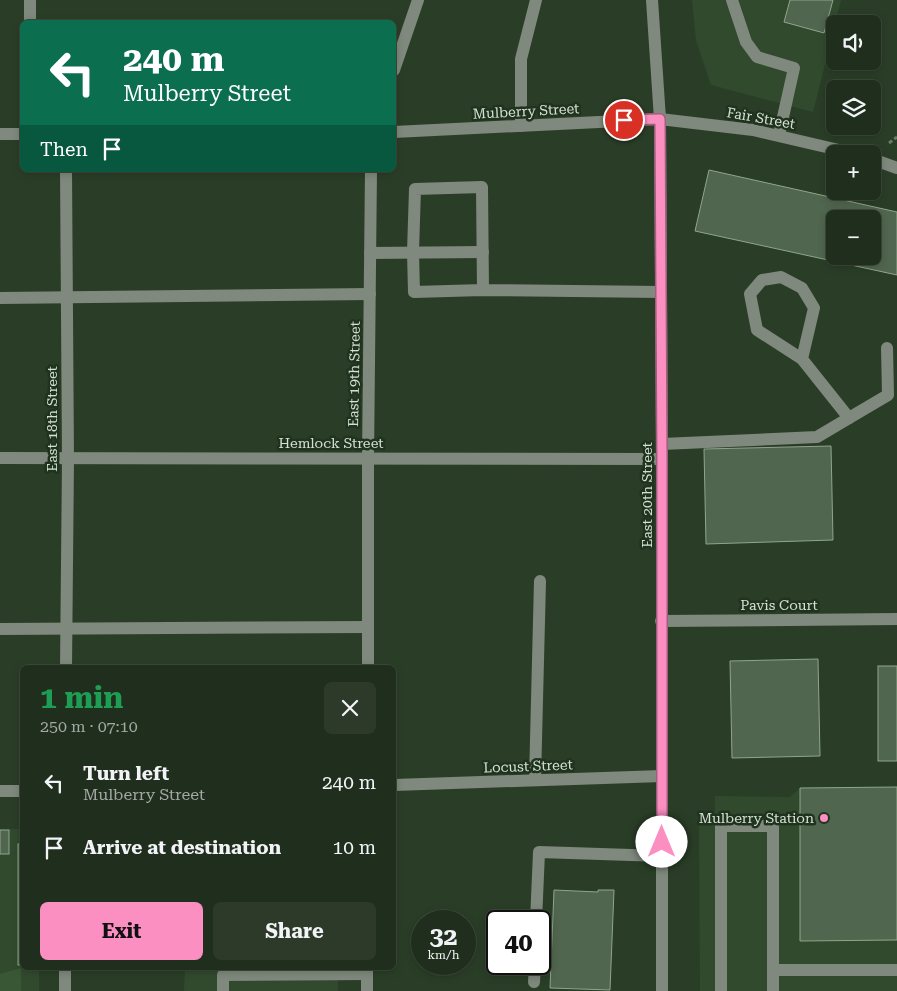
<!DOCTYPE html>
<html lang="en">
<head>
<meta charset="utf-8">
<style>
	:root { --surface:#202e1d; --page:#2d3a2a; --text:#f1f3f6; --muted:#a2a8a4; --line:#3d4a3b; --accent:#fc8fc2 }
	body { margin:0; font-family:"Roboto Serif",serif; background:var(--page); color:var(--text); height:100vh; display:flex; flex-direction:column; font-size:19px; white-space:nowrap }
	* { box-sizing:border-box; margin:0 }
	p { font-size:16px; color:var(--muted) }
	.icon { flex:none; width:28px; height:28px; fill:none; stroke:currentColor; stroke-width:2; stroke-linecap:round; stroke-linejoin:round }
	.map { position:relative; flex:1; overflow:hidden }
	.side { position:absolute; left:20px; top:665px; width:376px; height:305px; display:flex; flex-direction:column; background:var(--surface); border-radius:8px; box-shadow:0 2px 8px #0003,0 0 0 1px var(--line) }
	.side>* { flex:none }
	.top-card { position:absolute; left:20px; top:20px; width:376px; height:152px; border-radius:8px; box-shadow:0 2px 8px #0003,0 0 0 1px var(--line); background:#0b6e4f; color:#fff; overflow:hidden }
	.controls { position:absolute; left:826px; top:15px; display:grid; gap:10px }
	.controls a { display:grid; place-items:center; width:55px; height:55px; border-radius:8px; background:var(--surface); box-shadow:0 2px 8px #0003,0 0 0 1px var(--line); font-size:25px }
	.speed { position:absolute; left:411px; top:910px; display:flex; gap:10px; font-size:25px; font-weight:700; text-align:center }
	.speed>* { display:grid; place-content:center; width:65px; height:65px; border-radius:50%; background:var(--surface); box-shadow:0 2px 8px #0003,0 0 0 1px var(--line); line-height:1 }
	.speed small { font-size:12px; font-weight:400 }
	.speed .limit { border:2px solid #111; border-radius:8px; background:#fff; color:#111 }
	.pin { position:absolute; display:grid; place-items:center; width:42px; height:42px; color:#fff; margin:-21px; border:2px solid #fff; border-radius:50%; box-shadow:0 1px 5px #0007 }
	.me { position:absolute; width:55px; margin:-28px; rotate:0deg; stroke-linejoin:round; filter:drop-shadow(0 0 4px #0008) }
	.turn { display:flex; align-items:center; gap:18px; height:105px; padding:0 20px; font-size:22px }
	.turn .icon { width:65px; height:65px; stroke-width:2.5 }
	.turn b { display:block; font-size:35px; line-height:42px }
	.then { display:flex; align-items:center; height:48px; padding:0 20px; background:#0003; gap:10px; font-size:19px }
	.round { display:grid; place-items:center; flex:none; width:52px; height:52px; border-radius:8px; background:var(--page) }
	.overview { display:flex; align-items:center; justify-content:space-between; height:85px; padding:0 20px }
	h1 { font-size:30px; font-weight:700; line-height:38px; color:#1e9e55 }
	.primary-button { display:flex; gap:10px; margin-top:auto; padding:10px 20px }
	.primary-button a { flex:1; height:58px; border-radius:8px; background:var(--accent); color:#111; font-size:20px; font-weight:700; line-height:58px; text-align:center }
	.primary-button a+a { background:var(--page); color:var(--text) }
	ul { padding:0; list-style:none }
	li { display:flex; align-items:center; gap:15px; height:65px; padding:0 20px }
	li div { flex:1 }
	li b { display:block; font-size:19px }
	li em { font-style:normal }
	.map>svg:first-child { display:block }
</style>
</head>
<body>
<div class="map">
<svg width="897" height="991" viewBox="0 0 897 991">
	<rect width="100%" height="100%" fill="#2a3e27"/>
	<g fill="#314a2e">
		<polygon points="692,0 841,0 813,112 711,85 696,40"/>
		<polygon points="897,787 897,991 700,991 699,814 715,813 715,796 790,797 800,788"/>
		<polygon points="0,829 22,829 22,968 39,968 39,991 0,991"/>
		<polygon points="185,968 338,968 338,991 184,991"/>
	</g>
	<polygon fill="#395735" points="21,968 21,991 0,991 0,974"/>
	<g fill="#51664e" stroke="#8fa68c" fill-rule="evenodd">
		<polygon points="790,0 833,0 824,33 784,22"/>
		<path d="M 709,170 L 897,212 L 897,275 L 695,231 ZM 835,219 L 872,219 L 872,256 L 835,256 Z"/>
		<polygon points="831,446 833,540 706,544 704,449"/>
		<polygon points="818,659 820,756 732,758 730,661"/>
		<rect x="878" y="666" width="19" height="95"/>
		<polygon points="897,787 897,940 800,941 800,788"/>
		<rect x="0" y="830" width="9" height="24"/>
		<rect x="18" y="844" width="4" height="121"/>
		<polygon points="554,890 598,892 598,890 614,890 610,990 550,988"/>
	</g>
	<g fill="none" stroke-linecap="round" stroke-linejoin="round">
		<polyline stroke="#697b67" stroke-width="3" stroke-dasharray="4 2.5" stroke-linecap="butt" points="889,143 897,137"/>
		<g stroke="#7f897d" stroke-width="12">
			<polyline points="30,0 30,22"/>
			<polyline points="652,0 660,119 662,459 662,991"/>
			<polyline points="732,0 746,42 757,57 794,68 779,135"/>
			<polyline points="394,70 418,0"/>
			<polyline points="521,126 521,59 536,0"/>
			<polyline points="394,132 660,119 753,130 856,154"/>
			<polyline points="0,134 22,134"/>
			<polyline points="872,159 897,168"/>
			<polyline points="370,253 483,252"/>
			<polyline points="483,290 414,292 413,252 415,189 482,187 483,290 661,292"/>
			<polyline points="0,298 370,294"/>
			<polyline points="849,418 888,395 887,348"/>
			<polyline points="662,444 817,437 849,418 802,359 757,330 750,294 762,280 781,277 802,288 814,308 802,359"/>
			<polyline points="0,458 662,459"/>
			<polyline points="661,621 897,619"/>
			<polyline points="0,629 368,627"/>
			<polyline points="66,668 68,459 66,170"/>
			<polyline points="368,668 368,458 371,170"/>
			<polyline points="535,780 540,581"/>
			<polyline points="394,785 662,776"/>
			<polyline points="0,791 22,791"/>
			<polyline points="536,921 539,852 662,856"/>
			<polyline points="65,968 65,991"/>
			<polyline points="773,970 897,970"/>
			<polyline points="534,982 535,964"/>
			<polyline points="223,991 223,975 367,974"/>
			<polyline points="367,991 367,968"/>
			<polyline points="721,991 721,826 773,826 773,991"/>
		</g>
	</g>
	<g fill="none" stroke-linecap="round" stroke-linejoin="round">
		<defs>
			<polyline id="route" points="624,120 660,119 662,459 662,842"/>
		</defs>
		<use href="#route" stroke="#a45d7e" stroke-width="12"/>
		<use href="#route" stroke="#fc8fc2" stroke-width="9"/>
	</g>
	<circle fill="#fc8fc2" stroke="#20331e" stroke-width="2" cx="824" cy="818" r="5"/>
	<g text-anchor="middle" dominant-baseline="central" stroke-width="5" stroke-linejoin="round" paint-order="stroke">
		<g font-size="14" fill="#d3e0d2" stroke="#20331e">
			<text transform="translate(526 111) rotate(-3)">Mulberry Street</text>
			<text transform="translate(761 118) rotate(10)">Fair Street</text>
			<text transform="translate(354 374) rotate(-89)">East 19th Street</text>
			<text transform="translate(52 419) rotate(-90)">East 18th Street</text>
			<text x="331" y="443">Hemlock Street</text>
			<text transform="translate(647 495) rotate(-90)">East 20th Street</text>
			<text x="779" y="605">Pavis Court</text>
			<text transform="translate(528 766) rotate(-2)">Locust Street</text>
		</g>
		<g font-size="14" fill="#d3e0d2" stroke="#20331e" text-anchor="end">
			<text x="814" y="818">Mulberry Station</text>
		</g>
	</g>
</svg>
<div class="controls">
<a><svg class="icon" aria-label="sound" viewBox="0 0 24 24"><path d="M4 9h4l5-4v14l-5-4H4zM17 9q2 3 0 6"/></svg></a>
<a><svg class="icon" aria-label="layers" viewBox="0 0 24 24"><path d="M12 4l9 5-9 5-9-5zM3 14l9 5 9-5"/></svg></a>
<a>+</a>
<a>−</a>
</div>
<div class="speed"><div>32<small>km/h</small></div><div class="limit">40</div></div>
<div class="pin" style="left:624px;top:120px;background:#d93025"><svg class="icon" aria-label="arrive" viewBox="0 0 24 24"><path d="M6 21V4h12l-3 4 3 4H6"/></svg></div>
<svg class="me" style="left:662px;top:842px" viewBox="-20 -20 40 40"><circle r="19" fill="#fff"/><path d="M0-13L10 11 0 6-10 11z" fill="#fc8fc2"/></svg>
<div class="top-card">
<div class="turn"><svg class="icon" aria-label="left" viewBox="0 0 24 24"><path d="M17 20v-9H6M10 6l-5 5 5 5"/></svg><div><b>240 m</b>Mulberry Street</div></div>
<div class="then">Then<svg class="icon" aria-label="arrive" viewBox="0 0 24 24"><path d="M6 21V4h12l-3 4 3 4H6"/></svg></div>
</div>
<section class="side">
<div class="overview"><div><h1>1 min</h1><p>250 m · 07:10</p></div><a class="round"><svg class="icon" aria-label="close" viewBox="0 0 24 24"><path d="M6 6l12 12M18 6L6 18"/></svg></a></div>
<ul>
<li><svg class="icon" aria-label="left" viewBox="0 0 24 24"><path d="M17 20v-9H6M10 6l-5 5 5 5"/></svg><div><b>Turn left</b><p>Mulberry Street</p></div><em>240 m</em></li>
<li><svg class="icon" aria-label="arrive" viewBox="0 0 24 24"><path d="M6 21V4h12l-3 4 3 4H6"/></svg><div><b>Arrive at destination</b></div><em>10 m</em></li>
</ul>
<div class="primary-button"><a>Exit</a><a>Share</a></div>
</section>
</div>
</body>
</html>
